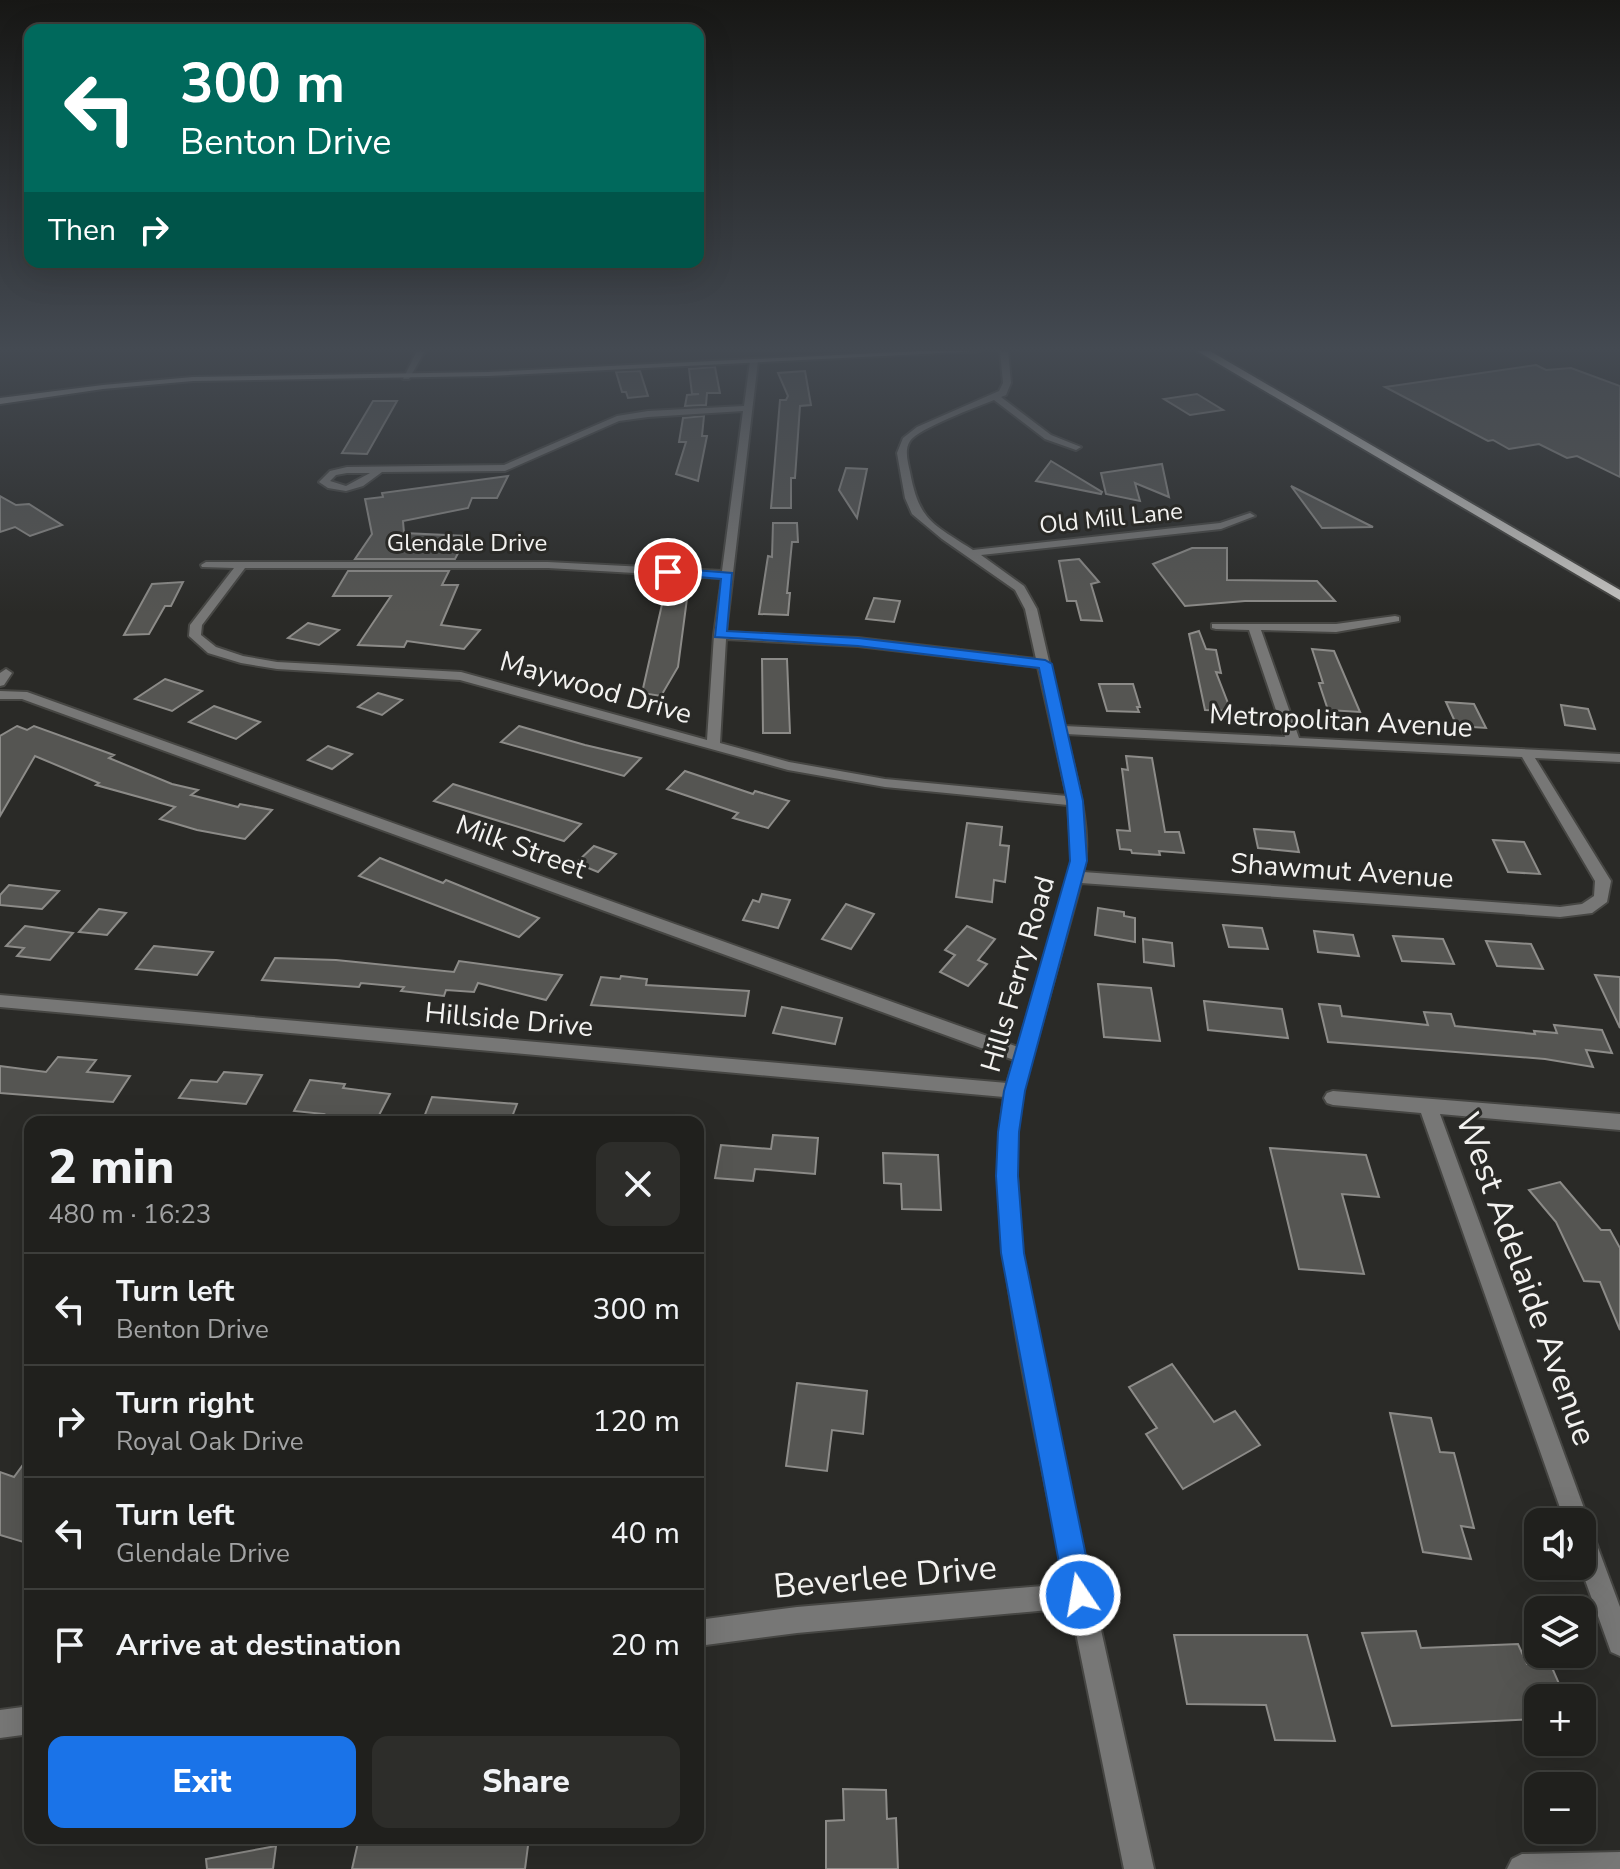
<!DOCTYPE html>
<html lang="en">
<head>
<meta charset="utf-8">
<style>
	:root { --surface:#20201d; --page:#2d2d2a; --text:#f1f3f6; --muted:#a2a3a4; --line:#3d3e3b; --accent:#1a73e8 }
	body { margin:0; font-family:"Nunito Sans",sans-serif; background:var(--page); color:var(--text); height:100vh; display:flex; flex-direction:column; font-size:30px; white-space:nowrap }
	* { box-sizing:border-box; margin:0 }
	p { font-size:26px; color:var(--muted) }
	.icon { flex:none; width:44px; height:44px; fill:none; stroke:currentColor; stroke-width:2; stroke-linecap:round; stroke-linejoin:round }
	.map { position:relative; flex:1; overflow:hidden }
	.side { position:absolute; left:24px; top:1116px; width:680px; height:728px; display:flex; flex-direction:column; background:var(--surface); border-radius:16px; box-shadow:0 8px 32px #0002,0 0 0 2px var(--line) }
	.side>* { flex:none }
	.banner { position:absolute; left:24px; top:24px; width:680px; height:244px; border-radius:16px; box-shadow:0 8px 32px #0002,0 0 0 2px var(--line); background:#00695c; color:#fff; overflow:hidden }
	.controls { position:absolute; left:1524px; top:1508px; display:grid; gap:16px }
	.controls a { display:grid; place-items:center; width:72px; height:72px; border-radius:16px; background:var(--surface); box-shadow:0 8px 32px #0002,0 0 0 2px var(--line); font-size:40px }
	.pin { position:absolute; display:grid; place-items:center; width:68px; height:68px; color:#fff; margin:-34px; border:4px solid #fff; border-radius:50%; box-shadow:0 2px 8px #0007 }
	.me { position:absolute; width:88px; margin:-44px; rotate:348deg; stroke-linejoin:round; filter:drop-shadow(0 0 6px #0008) }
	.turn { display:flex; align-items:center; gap:28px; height:168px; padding:0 24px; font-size:36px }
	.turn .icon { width:104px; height:104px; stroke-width:2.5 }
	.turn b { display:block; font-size:56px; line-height:68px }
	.then { display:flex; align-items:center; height:76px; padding:0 24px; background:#0003; gap:16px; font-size:30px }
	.round { display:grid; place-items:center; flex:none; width:84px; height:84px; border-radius:16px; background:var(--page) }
	.headline { display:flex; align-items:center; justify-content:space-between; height:136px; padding:0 24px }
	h1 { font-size:48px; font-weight:800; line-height:60px }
	.button { display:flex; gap:16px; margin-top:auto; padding:16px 24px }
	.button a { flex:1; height:92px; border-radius:16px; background:var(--accent); color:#fff; font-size:32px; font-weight:800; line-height:92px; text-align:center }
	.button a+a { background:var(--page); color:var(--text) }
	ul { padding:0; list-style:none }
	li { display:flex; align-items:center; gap:24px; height:112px; padding:0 24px; border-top:2px solid var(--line) }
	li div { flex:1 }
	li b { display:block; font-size:30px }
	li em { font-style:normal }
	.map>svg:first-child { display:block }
</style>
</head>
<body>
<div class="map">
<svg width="1620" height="1869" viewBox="0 0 1620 1869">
	<rect width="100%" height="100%" fill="#2a2a27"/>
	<g fill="#555552" stroke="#8c8b88" stroke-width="2">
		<polygon points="1536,365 1546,370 1571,368 1620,386 1620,477 1577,456 1567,458 1539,444 1509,449 1493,440 1488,441 1385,387"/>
		<polygon points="715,367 720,393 707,393 706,405 685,406 687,395 699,394 692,394 689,369"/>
		<polygon points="640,371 648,396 628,398 626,392 622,392 616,372"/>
		<polygon points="805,371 811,405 800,406 795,478 791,478 791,508 771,508 780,400 786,400 788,396 778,373"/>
		<polygon points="1197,394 1223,410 1190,415 1164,399"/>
		<polygon points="373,401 397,401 367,454 342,453"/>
		<polygon points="704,416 702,436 707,436 698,481 676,474 686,442 679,442 683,418"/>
		<polygon points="1051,461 1102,492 1101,494 1036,481"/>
		<polygon points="1162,464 1169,497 1135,483 1140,501 1106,494 1101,473"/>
		<polygon points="846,468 867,469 857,518 839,490"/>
		<polygon points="508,476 497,498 472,498 468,508 403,521 404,533 467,536 455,559 355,559 372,534 365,499 383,497 382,493"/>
		<polygon points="1291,486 1373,527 1322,528"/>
		<polygon points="0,496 16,505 29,504 62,525 30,536 15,527 0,532"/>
		<polygon points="773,523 797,523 798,542 792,542 787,593 790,593 788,615 759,614 768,556 772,557"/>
		<polygon points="1192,548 1227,548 1227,580 1317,581 1335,601 1245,601 1185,606 1153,564"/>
		<polygon points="1079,559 1099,582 1091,584 1102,621 1081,620 1076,601 1067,601 1059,561"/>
		<polygon points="348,571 449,571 442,585 458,585 441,625 480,630 464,649 407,641 404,647 358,645 391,596 333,596"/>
		<polygon points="183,582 171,606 165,606 149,634 124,635 152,584"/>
		<polygon points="665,591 688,591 678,667 661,696 642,693"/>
		<polygon points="874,598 900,601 894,622 866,619"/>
		<polygon points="308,623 339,630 319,645 288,638"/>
		<polygon points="1199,631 1206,649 1216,650 1221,673 1216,672 1231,711 1205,710 1189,634"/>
		<polygon points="1312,649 1334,651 1360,712 1328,710 1319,683 1323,683"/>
		<polygon points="762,659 787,659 790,733 763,733"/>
		<polygon points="165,679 202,691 172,711 135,699"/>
		<polygon points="1099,684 1133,684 1140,707 1137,707 1139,712 1107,711"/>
		<polygon points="378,693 402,700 382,715 358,707"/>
		<polygon points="1446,702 1474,704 1486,728 1457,726"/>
		<polygon points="1561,705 1588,709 1595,729 1565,725"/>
		<polygon points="214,706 260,722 236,739 189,722"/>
		<polygon points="17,726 27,730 34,726 114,755 109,758 172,784 198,790 191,795 238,807 240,804 272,810 245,839 197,830 160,819 175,807 96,785 99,783 35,756 0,816 0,736"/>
		<polygon points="519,726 585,745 641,758 624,776 501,742"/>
		<polygon points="328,746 352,754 332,769 308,760"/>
		<polygon points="1126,756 1152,758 1165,832 1179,832 1184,853 1159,851 1160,855 1132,853 1131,850 1120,849 1117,830 1130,831 1122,769 1128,770"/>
		<polygon points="685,771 753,794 755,791 789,801 768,828 733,818 738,813 667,789"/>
		<polygon points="453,784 530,808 581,824 564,841 434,801"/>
		<polygon points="967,823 1002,827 1000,845 1009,846 1005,882 994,880 992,902 956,897"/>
		<polygon points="1254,829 1294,832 1299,852 1258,848"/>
		<polygon points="1493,840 1524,842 1540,874 1508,872"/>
		<polygon points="594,846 616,854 598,872 576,863"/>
		<polygon points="380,858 443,883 446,880 539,918 519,937 359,876"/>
		<polygon points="9,885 59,891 42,909 0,905 0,895"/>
		<polygon points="762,894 790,900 778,928 743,920 753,900 759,902"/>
		<polygon points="846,904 874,914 851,949 822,939"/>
		<polygon points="1098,908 1124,912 1124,916 1135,918 1135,942 1095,935"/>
		<polygon points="99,909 126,913 107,935 79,932"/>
		<polygon points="1223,925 1262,928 1268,949 1229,947"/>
		<polygon points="25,926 73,933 50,960 17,956 24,948 6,946"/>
		<polygon points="967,926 995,939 978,960 987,964 968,986 940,972 955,955 945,950"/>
		<polygon points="1314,931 1353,935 1359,956 1318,952"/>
		<polygon points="1393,936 1443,939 1454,964 1402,961"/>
		<polygon points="1143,939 1172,943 1174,966 1144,962"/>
		<polygon points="1486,941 1531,944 1543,969 1497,966"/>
		<polygon points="154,946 213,952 197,975 136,969"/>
		<polygon points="275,958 336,960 454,972 459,961 562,975 546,1000 478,983 474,992 446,990 444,996 401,991 404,987 361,983 359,987 262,980"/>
		<polygon points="1595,975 1620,977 1620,1028"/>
		<polygon points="621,976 647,979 646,985 749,991 745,1016 591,1005 601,977 620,979"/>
		<polygon points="1098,984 1151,988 1160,1041 1104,1037"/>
		<polygon points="1204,1001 1282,1009 1288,1038 1208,1030"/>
		<polygon points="1319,1004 1340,1006 1342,1016 1428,1025 1424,1012 1451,1014 1455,1026 1535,1034 1534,1031 1557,1033 1554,1025 1602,1030 1612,1053 1586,1050 1593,1067 1545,1059 1328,1042"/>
		<polygon points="782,1007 842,1018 835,1044 773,1033"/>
		<polygon points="58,1057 96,1060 87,1072 130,1076 113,1102 0,1093 0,1066 46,1072"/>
		<polygon points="224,1072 262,1075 246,1104 179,1098 191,1080 217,1082"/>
		<polygon points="310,1080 345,1084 343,1088 390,1094 376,1121 349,1118 346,1122 319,1122 324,1114 294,1111"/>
		<polygon points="432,1097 517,1104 510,1122 422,1122"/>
		<polygon points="773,1135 818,1138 815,1174 755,1169 753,1181 715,1178 721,1145 771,1149"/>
		<polygon points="1270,1148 1366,1155 1379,1197 1342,1194 1364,1274 1299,1269"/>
		<polygon points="883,1153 938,1155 941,1210 902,1209 901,1184 884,1183"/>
		<polygon points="1560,1182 1601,1230 1610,1230 1620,1248 1620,1330 1600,1282 1584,1281 1556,1222 1529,1190"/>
		<polygon points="1172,1364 1214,1422 1235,1411 1260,1445 1183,1489 1146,1434 1157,1428 1129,1387"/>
		<polygon points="797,1383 867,1391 863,1434 832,1430 827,1471 786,1466"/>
		<polygon points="1390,1413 1431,1418 1440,1452 1454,1453 1474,1528 1461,1526 1471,1559 1423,1552"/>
		<polygon points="30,1455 30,1544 0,1535 0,1472 14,1477"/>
		<polygon points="1416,1631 1421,1648 1518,1644 1527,1664 1550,1663 1564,1695 1538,1697 1538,1719 1392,1726 1362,1633"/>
		<polygon points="1174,1635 1307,1635 1335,1741 1275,1740 1266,1705 1187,1704"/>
		<polygon points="843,1789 886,1790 887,1819 896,1818 898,1869 826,1869 826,1821 844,1820"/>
		<polygon points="359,1838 529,1838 525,1869 352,1869"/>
		<polygon points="276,1846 273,1869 207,1869 206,1859"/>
	</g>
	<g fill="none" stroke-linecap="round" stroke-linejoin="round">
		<defs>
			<g id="street">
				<polygon points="417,351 425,351 409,379 403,379"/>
				<path d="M 1000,351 L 1008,351 L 1011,383 L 1006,395 L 1001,397 L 1051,435 L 1081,447 L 1076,450 L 1045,439 L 994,400 C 977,407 919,428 910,441 C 904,450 908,462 910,472 C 919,521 933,524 973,550 L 1220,523 L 1250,513 L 1255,516 L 1221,529 L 981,555 L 1024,586 L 1037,609 L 1064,726 L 1285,737 L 1249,630 L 1216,629 L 1212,628 L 1212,624 L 1336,624 L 1395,616 L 1399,617 L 1399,621 L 1336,632 L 1261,630 L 1299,738 L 1620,754 L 1620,762 L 1535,758 L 1611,881 L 1607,902 L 1592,913 L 1560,917 L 1081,883 L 1023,1091 L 1017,1132 L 1017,1176 L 1022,1253 L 1051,1404 L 1154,1869 L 1124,1869 L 1071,1608 L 797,1633 L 698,1646 L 698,1620 L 797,1607 L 1066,1584 C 1050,1506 1033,1429 1019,1351 C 1004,1266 991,1184 1004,1097 L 0,1007 L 0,995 L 1007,1083 L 1014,1060 L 22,699 L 0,699 L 0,691 L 27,692 L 1018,1047 L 1072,861 L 1068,805 L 885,787 L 788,770 L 460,680 L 277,669 L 241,663 L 208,653 L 189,636 L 190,625 L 234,568 L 202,567 L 201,565 L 206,562 L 548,562 L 722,571 L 743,411 L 648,417 L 619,421 L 505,471 L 382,472 L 363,486 L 346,491 L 328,488 L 319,482 L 330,471 L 347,467 L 504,465 L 617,416 L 648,411 L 744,406 L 750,361 L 754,359 L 758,361 L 726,632 L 858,638 L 1036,659 L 1025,609 L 1015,590 L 942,539 L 912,514 L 905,498 L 897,453 L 903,438 L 917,427 L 999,391 L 1003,383 ZM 347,473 L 370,473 L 346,486 L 330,481 L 336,475 ZM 245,568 L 548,568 L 722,578 L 714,635 L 707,740 L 461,672 L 277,662 L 243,656 L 216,647 L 201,635 L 202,625 ZM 726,639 L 858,646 L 1038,667 L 1067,796 L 885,779 L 789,762 L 720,743 ZM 1066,734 L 1522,757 L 1595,881 L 1594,896 L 1582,904 L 1560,907 L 1083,872 C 1094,834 1075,773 1066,734 Z"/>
				<polygon points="6,669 12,673 4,685 0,686 0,673"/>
				<polygon points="1333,1091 1620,1114 1620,1130 1440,1114 1589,1522 1587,1527 1591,1528 1594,1537 1620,1607 1620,1656 1611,1652 1580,1566 1582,1566 1582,1522 1565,1522 1421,1113 1333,1105 1327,1103 1324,1098 1327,1093"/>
				<polygon points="30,1706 30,1734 0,1738 0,1710"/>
				<polygon points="1620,1852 1620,1869 1507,1869 1512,1859 1522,1854"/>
			</g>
			<polygon id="secondary" points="919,351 981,351 488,376 193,381 103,389 0,404 0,398 103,385 193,377 488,372"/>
			<polygon id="primary" points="1197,351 1210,351 1620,590 1620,600"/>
		</defs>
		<use href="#street" stroke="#464643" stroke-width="4"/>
		<use href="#secondary" stroke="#464643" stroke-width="4"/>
		<use href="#primary" stroke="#464643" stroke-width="4"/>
		<use href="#street" fill="#777776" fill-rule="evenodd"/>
		<use href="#secondary" fill="#a4a3a1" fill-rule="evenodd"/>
		<use href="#primary" fill="#c6c5c2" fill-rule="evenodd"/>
	</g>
	<linearGradient id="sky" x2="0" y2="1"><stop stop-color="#171715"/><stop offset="0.57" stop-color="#444a52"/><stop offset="1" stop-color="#444a52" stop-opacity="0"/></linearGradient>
	<rect width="1620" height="613" fill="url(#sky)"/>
	<polygon fill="#1a73e8" stroke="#114b97" stroke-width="2" points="668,568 732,573 727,631 858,638 1045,660 1052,664 1083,801 1087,861 1025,1091 1019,1132 1018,1176 1024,1253 1094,1595 1090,1605 1080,1609 1069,1605 1065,1595 1001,1253 996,1176 998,1132 1004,1091 1070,861 1067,801 1039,668 858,646 715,637 721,579 663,574 663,569"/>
	<g text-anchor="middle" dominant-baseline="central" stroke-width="6" stroke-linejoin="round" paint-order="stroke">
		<g font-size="24" fill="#f3f2f0" stroke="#2a2a27">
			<text transform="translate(1111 518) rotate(-6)">Old Mill Lane</text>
			<text x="467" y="543">Glendale Drive</text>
		</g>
		<g font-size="28" fill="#f3f2f0" stroke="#2a2a27">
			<text transform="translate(596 688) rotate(16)">Maywood Drive</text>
			<text transform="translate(1341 721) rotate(3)">Metropolitan Avenue</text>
			<text transform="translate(521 847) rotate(20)">Milk Street</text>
			<text transform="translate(1342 871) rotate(4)">Shawmut Avenue</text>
			<text transform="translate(1018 974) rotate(-74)">Hills Ferry Road</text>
			<text transform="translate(509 1020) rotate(5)">Hillside Drive</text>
		</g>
		<g font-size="34" fill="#f3f2f0" stroke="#2a2a27">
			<text transform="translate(1526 1279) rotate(70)">West Adelaide Avenue</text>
			<text transform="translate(885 1577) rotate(-5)">Beverlee Drive</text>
		</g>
	</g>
</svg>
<div class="controls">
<a><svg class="icon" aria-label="sound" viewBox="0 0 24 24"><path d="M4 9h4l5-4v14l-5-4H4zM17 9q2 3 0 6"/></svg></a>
<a><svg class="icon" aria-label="layers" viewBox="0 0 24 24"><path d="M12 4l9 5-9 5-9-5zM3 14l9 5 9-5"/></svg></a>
<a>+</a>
<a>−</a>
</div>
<div class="pin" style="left:668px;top:572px;background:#d93025"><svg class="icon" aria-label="arrive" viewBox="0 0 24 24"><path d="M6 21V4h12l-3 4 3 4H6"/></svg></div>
<svg class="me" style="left:1080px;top:1595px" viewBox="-20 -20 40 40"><circle r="17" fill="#1a73e8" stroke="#fff" stroke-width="3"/><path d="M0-11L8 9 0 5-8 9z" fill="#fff"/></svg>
<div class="banner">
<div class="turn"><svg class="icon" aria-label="left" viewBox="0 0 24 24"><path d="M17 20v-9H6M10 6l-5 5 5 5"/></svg><div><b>300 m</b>Benton Drive</div></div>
<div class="then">Then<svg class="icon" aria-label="right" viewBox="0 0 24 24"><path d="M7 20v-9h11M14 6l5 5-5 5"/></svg></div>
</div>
<section class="side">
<div class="headline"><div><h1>2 min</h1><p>480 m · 16:23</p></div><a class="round"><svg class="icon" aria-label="close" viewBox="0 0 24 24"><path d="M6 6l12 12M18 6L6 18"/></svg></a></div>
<ul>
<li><svg class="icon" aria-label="left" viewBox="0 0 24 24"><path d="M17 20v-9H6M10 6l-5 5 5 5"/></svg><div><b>Turn left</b><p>Benton Drive</p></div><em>300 m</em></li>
<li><svg class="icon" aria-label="right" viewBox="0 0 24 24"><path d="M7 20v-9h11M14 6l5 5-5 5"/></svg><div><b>Turn right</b><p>Royal Oak Drive</p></div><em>120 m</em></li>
<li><svg class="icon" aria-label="left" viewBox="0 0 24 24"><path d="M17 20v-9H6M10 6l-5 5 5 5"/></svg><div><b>Turn left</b><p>Glendale Drive</p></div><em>40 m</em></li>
<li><svg class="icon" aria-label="arrive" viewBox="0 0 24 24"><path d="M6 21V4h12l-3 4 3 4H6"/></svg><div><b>Arrive at destination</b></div><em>20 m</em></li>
</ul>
<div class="button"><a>Exit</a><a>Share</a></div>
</section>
</div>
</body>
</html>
